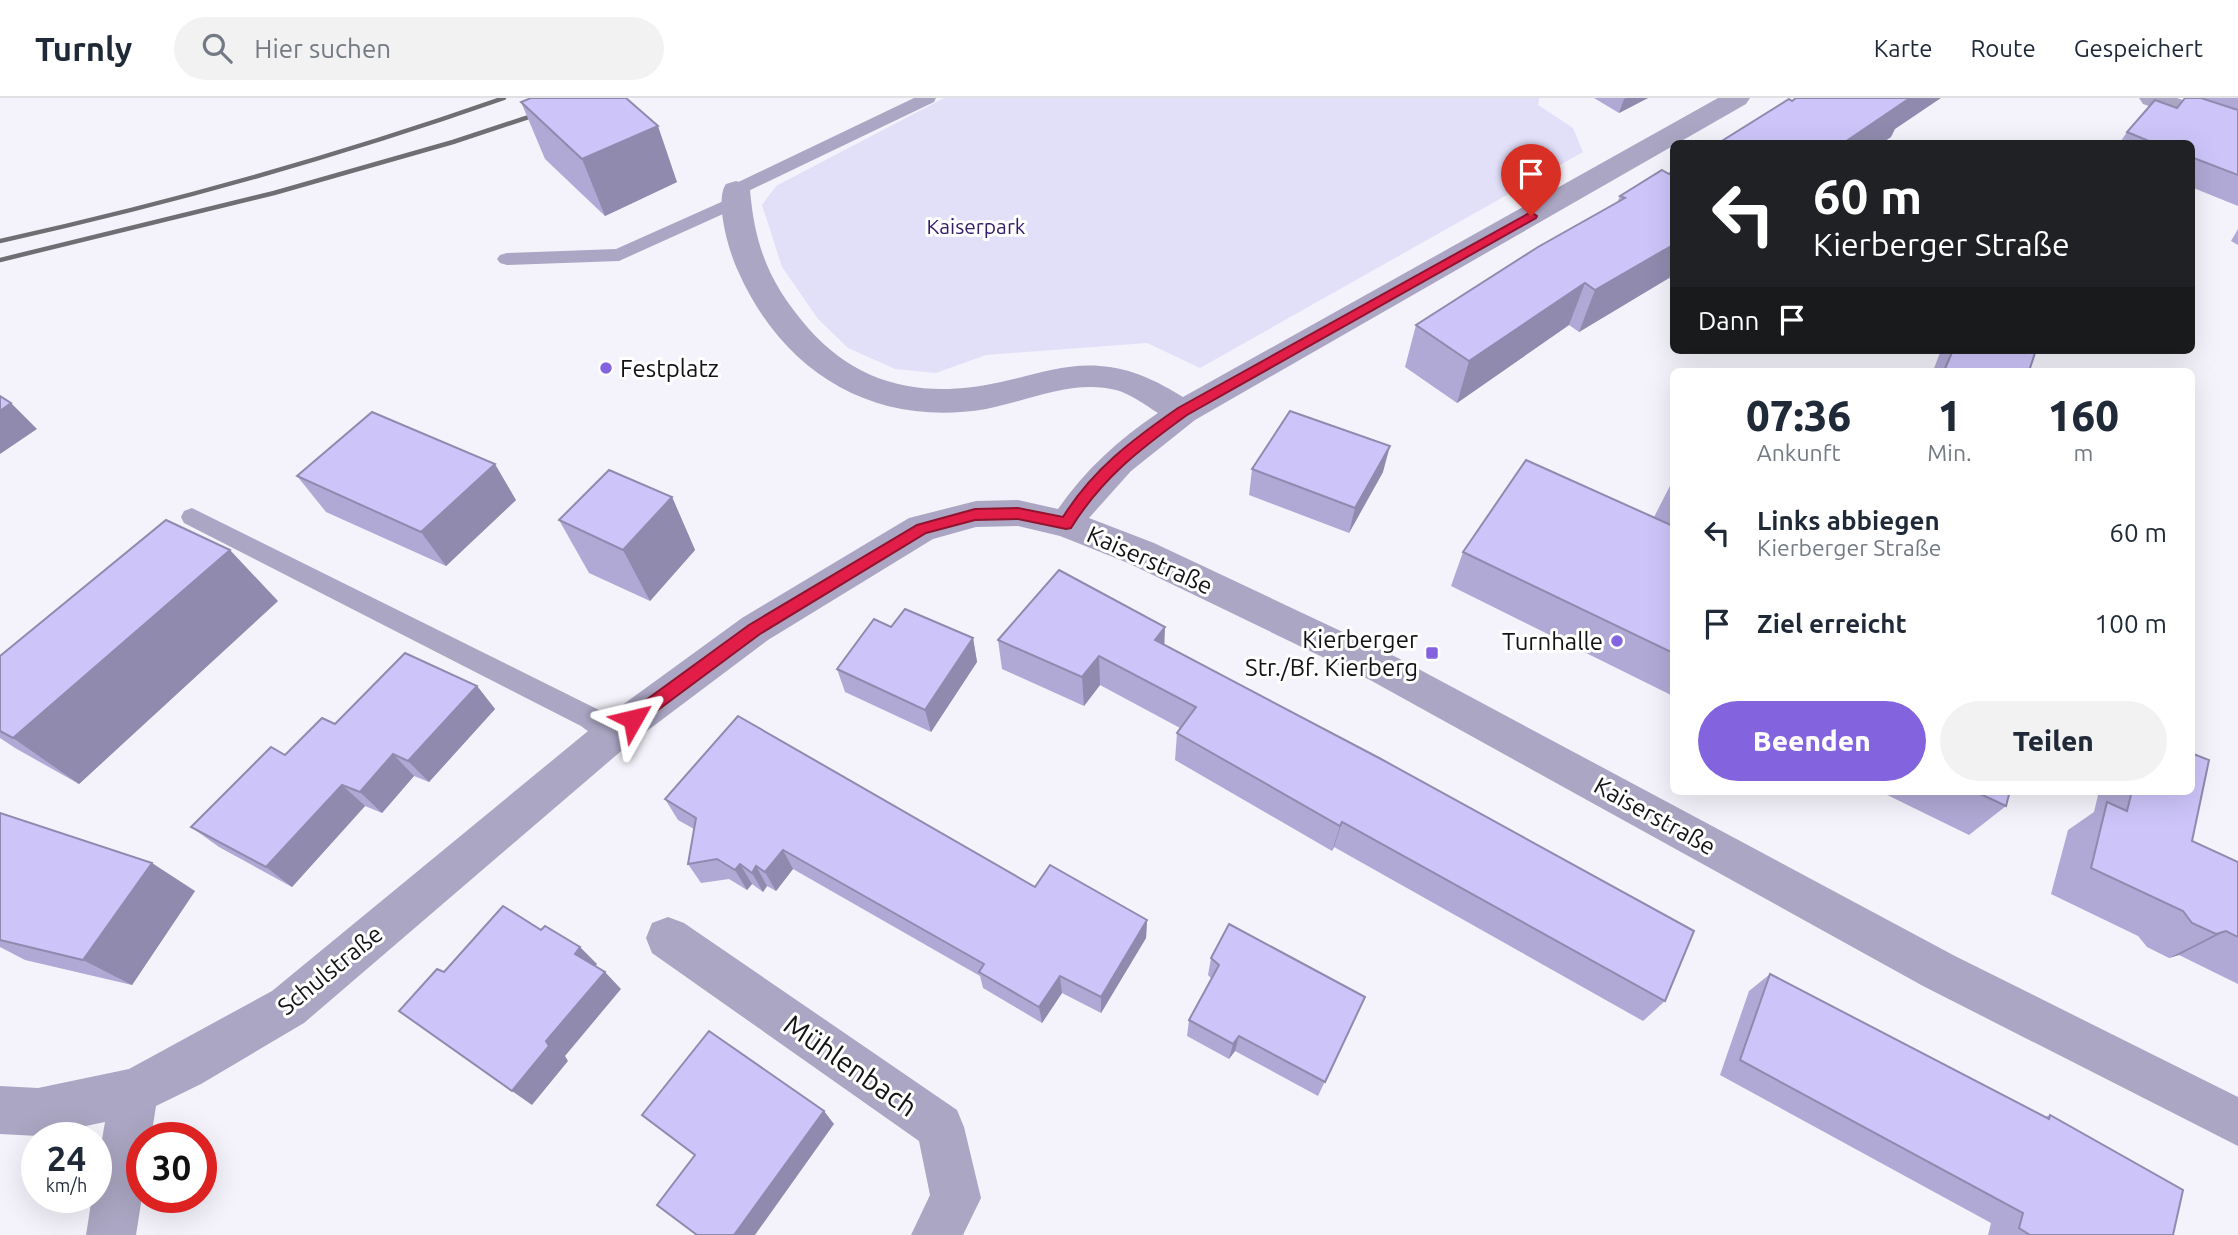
<!DOCTYPE html>
<html lang="de">
<head>
<meta charset="utf-8">
<style>
	:root { --surface:#fff; --page:#f2f2f3; --text:#1f2937; --muted:#747a83; --line:#e0e1e3; --accent:#8363de }
	body { margin:0; font-family:Ubuntu,sans-serif; background:var(--page); color:var(--text); height:100vh; display:flex; flex-direction:column; font-size:26px; white-space:nowrap }
	* { box-sizing:border-box; margin:0 }
	p { font-size:23px; color:var(--muted) }
	.icon { flex:none; width:38px; height:38px; fill:none; stroke:currentColor; stroke-width:2; stroke-linecap:round; stroke-linejoin:round }
	.map { position:relative; flex:1; overflow:hidden }
	.sheet { position:absolute; left:1670px; top:270px; width:525px; height:427px; display:flex; flex-direction:column; background:var(--surface); border-radius:10px; box-shadow:0 7px 28px #0002 }
	.sheet>* { flex:none }
	.top-card { position:absolute; left:1670px; top:42px; width:525px; height:214px; border-radius:10px; box-shadow:0 7px 28px #0002; background:#202124; color:#fff; overflow:hidden }
	.speed { position:absolute; left:21px; top:1024px; display:flex; gap:14px; font-size:35px; font-weight:700; text-align:center }
	.speed>* { display:grid; place-content:center; width:91px; height:91px; border-radius:50%; background:var(--surface); box-shadow:0 7px 28px #0002; line-height:1 }
	.speed small { font-size:18px; font-weight:400 }
	.speed .limit { border:10px solid #d22; background:#fff; color:#111 }
	.pin { position:absolute; display:grid; place-items:center; width:60px; height:60px; color:#fff; margin:-72px -30px; border-radius:50% 50% 50% 0; rotate:-45deg; box-shadow:0 0 7px #0007 }
	.pin .icon { rotate:45deg }
	.me { position:absolute; width:77px; margin:-38px; rotate:53deg; stroke-linejoin:round; filter:drop-shadow(0 0 5px #0008) }
	.turn { display:flex; align-items:center; gap:24px; height:147px; padding:0 28px; font-size:32px }
	.turn .icon { width:91px; height:91px; stroke-width:2.5 }
	.turn b { display:block; font-size:49px; line-height:60px }
	.then { display:flex; align-items:center; height:66px; padding:0 28px; background:#0003; gap:14px; font-size:26px }
	.eta { display:flex; justify-content:space-evenly; align-items:center; height:119px; text-align:center }
	.eta b { font-size:42px; font-weight:800; line-height:49px }
	.action { display:flex; gap:14px; margin-top:auto; padding:14px 28px }
	.action a { flex:1; height:80px; border-radius:42px; background:var(--accent); color:#fff; font-size:28px; font-weight:800; line-height:80px; text-align:center }
	.action a+a { background:var(--page); color:var(--text) }
	ul { padding:0; list-style:none }
	li { display:flex; align-items:center; gap:21px; height:91px; padding:0 28px }
	li div { flex:1 }
	li b { display:block; font-size:26px }
	li em { font-style:normal }
	header { display:flex; align-items:center; gap:42px; box-sizing:border-box; height:98px; padding:0 35px; background:var(--surface); border-bottom:2px solid var(--line) }
	header strong { font-size:33px }
	nav { display:flex; gap:38px; margin-inline-start:auto; font-size:24px }
	.search { width:490px; height:63px; background:var(--page); display:flex; align-items:center; gap:18px; box-sizing:border-box; padding:0 24px; border-radius:38px; color:var(--muted); font-size:26px }
	.map>svg:first-child { display:block }
</style>
</head>
<body>
<header>
<strong>Turnly</strong>
<div class="search"><svg class="icon" aria-label="search" viewBox="0 0 24 24"><circle cx="10" cy="10" r="6"/><path d="M15 15l6 6"/></svg>Hier suchen</div>
<nav><a>Karte</a><a>Route</a><a>Gespeichert</a></nav>
</header>
<div class="map">
<svg width="2238" height="1137" viewBox="0 0 2238 1137">
	<rect width="100%" height="100%" fill="#f4f3fb"/>
	<polygon fill="#e2dff9" points="944,0 1539,0 1538,7 1573,30 1583,54 1200,270 1147,245 986,257 936,275 895,271 848,250 818,221 782,169 762,107 776,88"/>
	<g fill="none" stroke-linecap="round" stroke-linejoin="round">
		<g fill="#aba6c3" fill-rule="evenodd">
			<polygon points="914,0 936,0 934,4 742,96 730,96 727,92 730,88"/>
			<polygon points="737,97 746,103 743,107 619,163 507,167 500,165 497,161 500,157 507,155 616,151"/>
			<path d="M 192,410 L 599,612 L 622,628 L 626,636 L 622,644 C 606,650 594,637 581,628 L 184,425 L 181,419 L 184,413 Z"/>
		</g>
		<g fill="#aba6c3" fill-rule="evenodd">
			<path d="M 1718,0 L 1750,0 L 1746,6 L 1195,322 L 1131,373 L 1089,420 L 1154,445 L 1398,560 L 1955,858 L 2238,999 L 2238,1048 L 1923,888 L 1370,582 L 1128,465 L 1060,438 L 1018,428 L 976,429 L 933,441 L 768,542 L 627,648 L 304,925 L 201,986 L 156,1008 L 151,1040 L 142,1040 L 142,1099 L 136,1137 L 86,1137 L 92,1099 L 96,1099 L 96,1076 L 105,1024 L 38,1038 L 0,1036 L 0,988 L 38,990 L 129,971 L 272,893 L 599,624 L 742,520 L 909,420 L 976,403 L 1018,402 L 1058,411 C 1085,372 1119,341 1158,315 C 1145,307 1131,296 1116,292 C 1073,281 1028,303 986,311 C 874,330 783,275 738,173 C 729,154 714,103 726,86 L 736,83 L 746,86 L 750,92 C 755,150 770,186 808,230 C 860,289 926,301 1001,284 C 1033,277 1066,265 1100,268 C 1131,270 1157,283 1183,299 Z"/>
			<polygon points="2139,0 2177,0 2238,22 2238,39 2143,6"/>
			<polygon points="668,819 684,825 957,1012 964,1029 981,1100 963,1137 911,1137 930,1097 919,1043 652,855 646,840 652,825"/>
		</g>
		<g stroke="#6f6e73" stroke-width="4.5">
			<path d="M 0,143 C 171,105 339,58 504,0"/>
			<polyline points="0,162 274,95 453,44 586,0"/>
		</g>
	</g>
	<g fill="#b0a9d6">
		<polygon points="1594,0 1648,0 1619,15"/>
		<polygon points="2185,0 2238,0 2238,108 2191,89 2191,46 2119,46 2127,34 2177,10"/>
		<polygon points="521,4 677,84 605,118 545,61"/>
		<polygon points="1673,73 1673,183 1669,180 1579,234 1569,227 1457,305 1405,269 1416,227 1617,105 1620,98"/>
		<polygon points="2238,131 2238,147 2231,143"/>
		<polygon points="1941,252 2036,252 2029,273 1933,273"/>
		<polygon points="1252,371 1383,374 1349,435 1249,397"/>
		<polygon points="297,378 516,402 446,468 326,414"/>
		<polygon points="1673,382 1673,598 1451,488 1463,454 1654,419"/>
		<polygon points="672,399 695,452 650,503 589,475 559,422"/>
		<polygon points="278,503 79,686 15,650 0,640 0,558"/>
		<polygon points="891,529 973,540 977,564 931,634 845,594 837,571"/>
		<polygon points="998,542 1164,547 1665,903 1643,923 1334,749 1332,753 1175,662 1177,635 1180,630 1100,587 1084,608 1002,571"/>
		<polygon points="477,588 495,611 429,684 414,678 382,715 365,708 292,789 219,749 191,729 285,657 335,626"/>
		<polygon points="1879,693 2010,693 2006,708 1969,737"/>
		<polygon points="2099,693 2191,693 2192,743 2238,764 2238,886 2179,857 2169,860 2147,849 2138,838 2051,796 2068,732 2094,714"/>
		<polygon points="665,701 1035,789 1147,822 1146,840 1101,915 1062,895 1042,925 983,890 980,878 793,771 776,793 767,788 763,794 752,786 747,792 729,781 701,785 688,766 694,731 678,722"/>
		<polygon points="0,715 195,793 132,887 25,862 0,849"/>
		<polygon points="1211,860 1365,899 1318,998 1235,953 1229,961 1187,938 1189,922 1212,881 1208,877"/>
		<polygon points="1770,876 2045,1019 2050,1017 2173,1137 1988,1137 1991,1125 1720,977 1749,893"/>
	</g>
	<g fill="#908aae">
		<polygon points="1626,0 1648,0 1619,15 1624,1"/>
		<polygon points="1907,0 1941,0 1895,31 1891,39 1881,46 1842,46"/>
		<polygon points="658,28 677,84 605,118 582,61"/>
		<polygon points="1673,147 1673,172 1669,180 1579,234 1595,192"/>
		<polygon points="1585,185 1569,227 1457,305 1469,263"/>
		<polygon points="11,305 37,331 0,356 0,313"/>
		<polygon points="1390,348 1383,374 1349,435 1355,410"/>
		<polygon points="495,366 516,402 446,468 421,434"/>
		<polygon points="672,399 695,452 650,503 623,452"/>
		<polygon points="230,452 278,503 79,686 13,640"/>
		<polygon points="1165,529 1164,558 1155,542"/>
		<polygon points="973,540 977,564 931,634 925,612"/>
		<polygon points="1099,558 1100,587 1084,608 1082,579"/>
		<polygon points="477,588 495,611 429,684 408,663"/>
		<polygon points="393,656 414,678 382,715 360,694"/>
		<polygon points="342,687 365,708 292,789 266,769"/>
		<polygon points="1342,724 1334,749 1332,753 1340,728"/>
		<polygon points="783,752 793,771 776,793 765,774"/>
		<polygon points="152,765 195,793 132,887 83,862"/>
		<polygon points="740,766 752,786 747,792 735,772"/>
		<polygon points="756,768 767,788 763,794 752,775"/>
		<polygon points="1147,822 1146,840 1101,915 1101,899"/>
		<polygon points="2226,833 2179,857 2169,860 2216,836"/>
		<polygon points="580,849 597,866 592,874 575,856"/>
		<polygon points="605,874 621,891 565,958 568,963 532,1007 512,993 546,943"/>
		<polygon points="1060,878 1062,895 1042,925 1039,909"/>
		<polygon points="1239,938 1235,953 1229,961 1233,946"/>
		<polygon points="824,1013 834,1026 755,1137 734,1137"/>
	</g>
	<g fill="#cdc5f9" stroke="#908aae" stroke-width="2">
		<polygon points="531,0 626,0 658,28 582,61 521,4"/>
		<polygon points="1796,0 1910,0 1842,46 1717,46 1789,1 1792,3"/>
		<polygon points="2185,0 2201,0 2238,12 2238,77 2191,59 2191,46 2156,46 2127,34 2155,2 2177,10"/>
		<polygon points="1662,72 1669,76 1673,73 1673,147 1595,192 1585,185 1469,263 1416,227 1538,149 1625,100 1620,98"/>
		<polygon points="1953,252 2036,252 2029,273 1944,273"/>
		<polygon points="0,298 11,305 0,313"/>
		<polygon points="1290,313 1390,348 1355,410 1252,371"/>
		<polygon points="372,314 495,366 421,434 297,378"/>
		<polygon points="1526,362 1673,428 1673,555 1463,454"/>
		<polygon points="609,372 672,399 623,452 559,422"/>
		<polygon points="166,422 230,452 13,640 0,633 0,558"/>
		<polygon points="1059,472 1165,529 1155,542 1381,661 1694,833 1665,903 1342,724 1340,728 1177,635 1196,609 1099,558 1082,579 998,542"/>
		<polygon points="905,511 973,540 925,612 837,571 874,521 891,529"/>
		<polygon points="405,555 477,588 408,663 393,656 360,694 342,687 266,769 191,729 271,649 285,657 322,620 335,626"/>
		<polygon points="738,618 1035,789 1050,767 1147,822 1101,899 1060,878 1039,909 979,874 984,866 783,752 765,774 756,768 752,775 740,766 735,772 717,761 688,766 696,720 665,701"/>
		<polygon points="2191,655 2209,662 2192,743 2238,764 2238,839 2226,833 2216,836 2192,825 2183,813 2091,770 2107,704 2127,713 2132,693 2191,693"/>
		<polygon points="1974,693 2010,693 2006,708"/>
		<polygon points="0,715 152,765 83,862 0,842"/>
		<polygon points="503,808 541,832 545,828 580,849 575,856 605,874 546,943 549,948 512,993 399,913 437,871 444,874"/>
		<polygon points="1229,826 1365,899 1325,984 1239,938 1233,946 1189,922 1219,867 1211,860"/>
		<polygon points="1770,876 2049,1021 2050,1017 2183,1092 2173,1137 2030,1137 2019,1130 2023,1115 1740,962"/>
		<polygon points="709,933 824,1013 734,1137 697,1137 657,1107 695,1057 642,1017"/>
	</g>
	<path fill="#e11d48" stroke="#92132f" stroke-width="2" d="M 1531,114 L 1537,118 L 1536,120 L 1187,317 C 1140,351 1102,380 1071,430 L 1066,431 L 1018,421 L 975,422 L 926,435 L 760,536 L 639,626 L 627,626 L 625,621 L 627,616 L 749,527 L 917,427 L 975,411 L 1018,410 L 1063,419 C 1093,371 1132,342 1178,310 Z"/>
	<g fill="#8363de" stroke="#fff" stroke-width="2.5">
		<circle cx="606" cy="270" r="7"/>
		<circle cx="1617" cy="543" r="7"/>
		<rect x="1425" y="548" width="14" height="14" rx="3.5"/>
	</g>
	<g text-anchor="middle" dominant-baseline="central" stroke-width="6" stroke-linejoin="round" paint-order="stroke">
		<g font-size="21" fill="#331c64" stroke="#fff">
			<text x="976" y="128">Kaiserpark</text>
		</g>
		<g font-size="24" fill="#131316" stroke="#fff" text-anchor="end">
			<text x="620" y="270" text-anchor="start">Festplatz</text>
			<text x="1418" y="541">Kierberger<tspan x="1418" dy="28">Str./Bf. Kierberg</tspan></text>
			<text x="1603" y="543">Turnhalle</text>
		</g>
		<g font-size="24" fill="#131316" stroke="#fff">
			<text transform="translate(1150 462) rotate(24)">Kaiserstraße</text>
			<text transform="translate(1655 718) rotate(29)">Kaiserstraße</text>
			<text transform="translate(330 872) rotate(-39)">Schulstraße</text>
		</g>
		<g font-size="28" fill="#131316" stroke="#fff">
			<text transform="translate(851 967) rotate(35)">Mühlenbach</text>
		</g>
	</g>
</svg>
<div class="speed"><div>24<small>km/h</small></div><div class="limit">30</div></div>
<div class="pin" style="left:1531px;top:118px;background:#d93025"><svg class="icon" aria-label="arrive" viewBox="0 0 24 24"><path d="M6 21V4h12l-3 4 3 4H6"/></svg></div>
<svg class="me" style="left:633px;top:621px" viewBox="-20 -20 40 40"><path d="M0-17L14 15 0 8-14 15z" fill="#e11d48" stroke="#fff" stroke-width="4"/></svg>
<div class="top-card">
<div class="turn"><svg class="icon" aria-label="left" viewBox="0 0 24 24"><path d="M17 20v-9H6M10 6l-5 5 5 5"/></svg><div><b>60 m</b>Kierberger Straße</div></div>
<div class="then">Dann<svg class="icon" aria-label="arrive" viewBox="0 0 24 24"><path d="M6 21V4h12l-3 4 3 4H6"/></svg></div>
</div>
<section class="sheet">
<div class="eta">
<div><b>07:36</b><p>Ankunft</p></div>
<div><b>1</b><p>Min.</p></div>
<div><b>160</b><p>m</p></div>
</div>
<ul>
<li><svg class="icon" aria-label="left" viewBox="0 0 24 24"><path d="M17 20v-9H6M10 6l-5 5 5 5"/></svg><div><b>Links abbiegen</b><p>Kierberger Straße</p></div><em>60 m</em></li>
<li><svg class="icon" aria-label="arrive" viewBox="0 0 24 24"><path d="M6 21V4h12l-3 4 3 4H6"/></svg><div><b>Ziel erreicht</b></div><em>100 m</em></li>
</ul>
<div class="action"><a>Beenden</a><a>Teilen</a></div>
</section>
</div>
</body>
</html>
